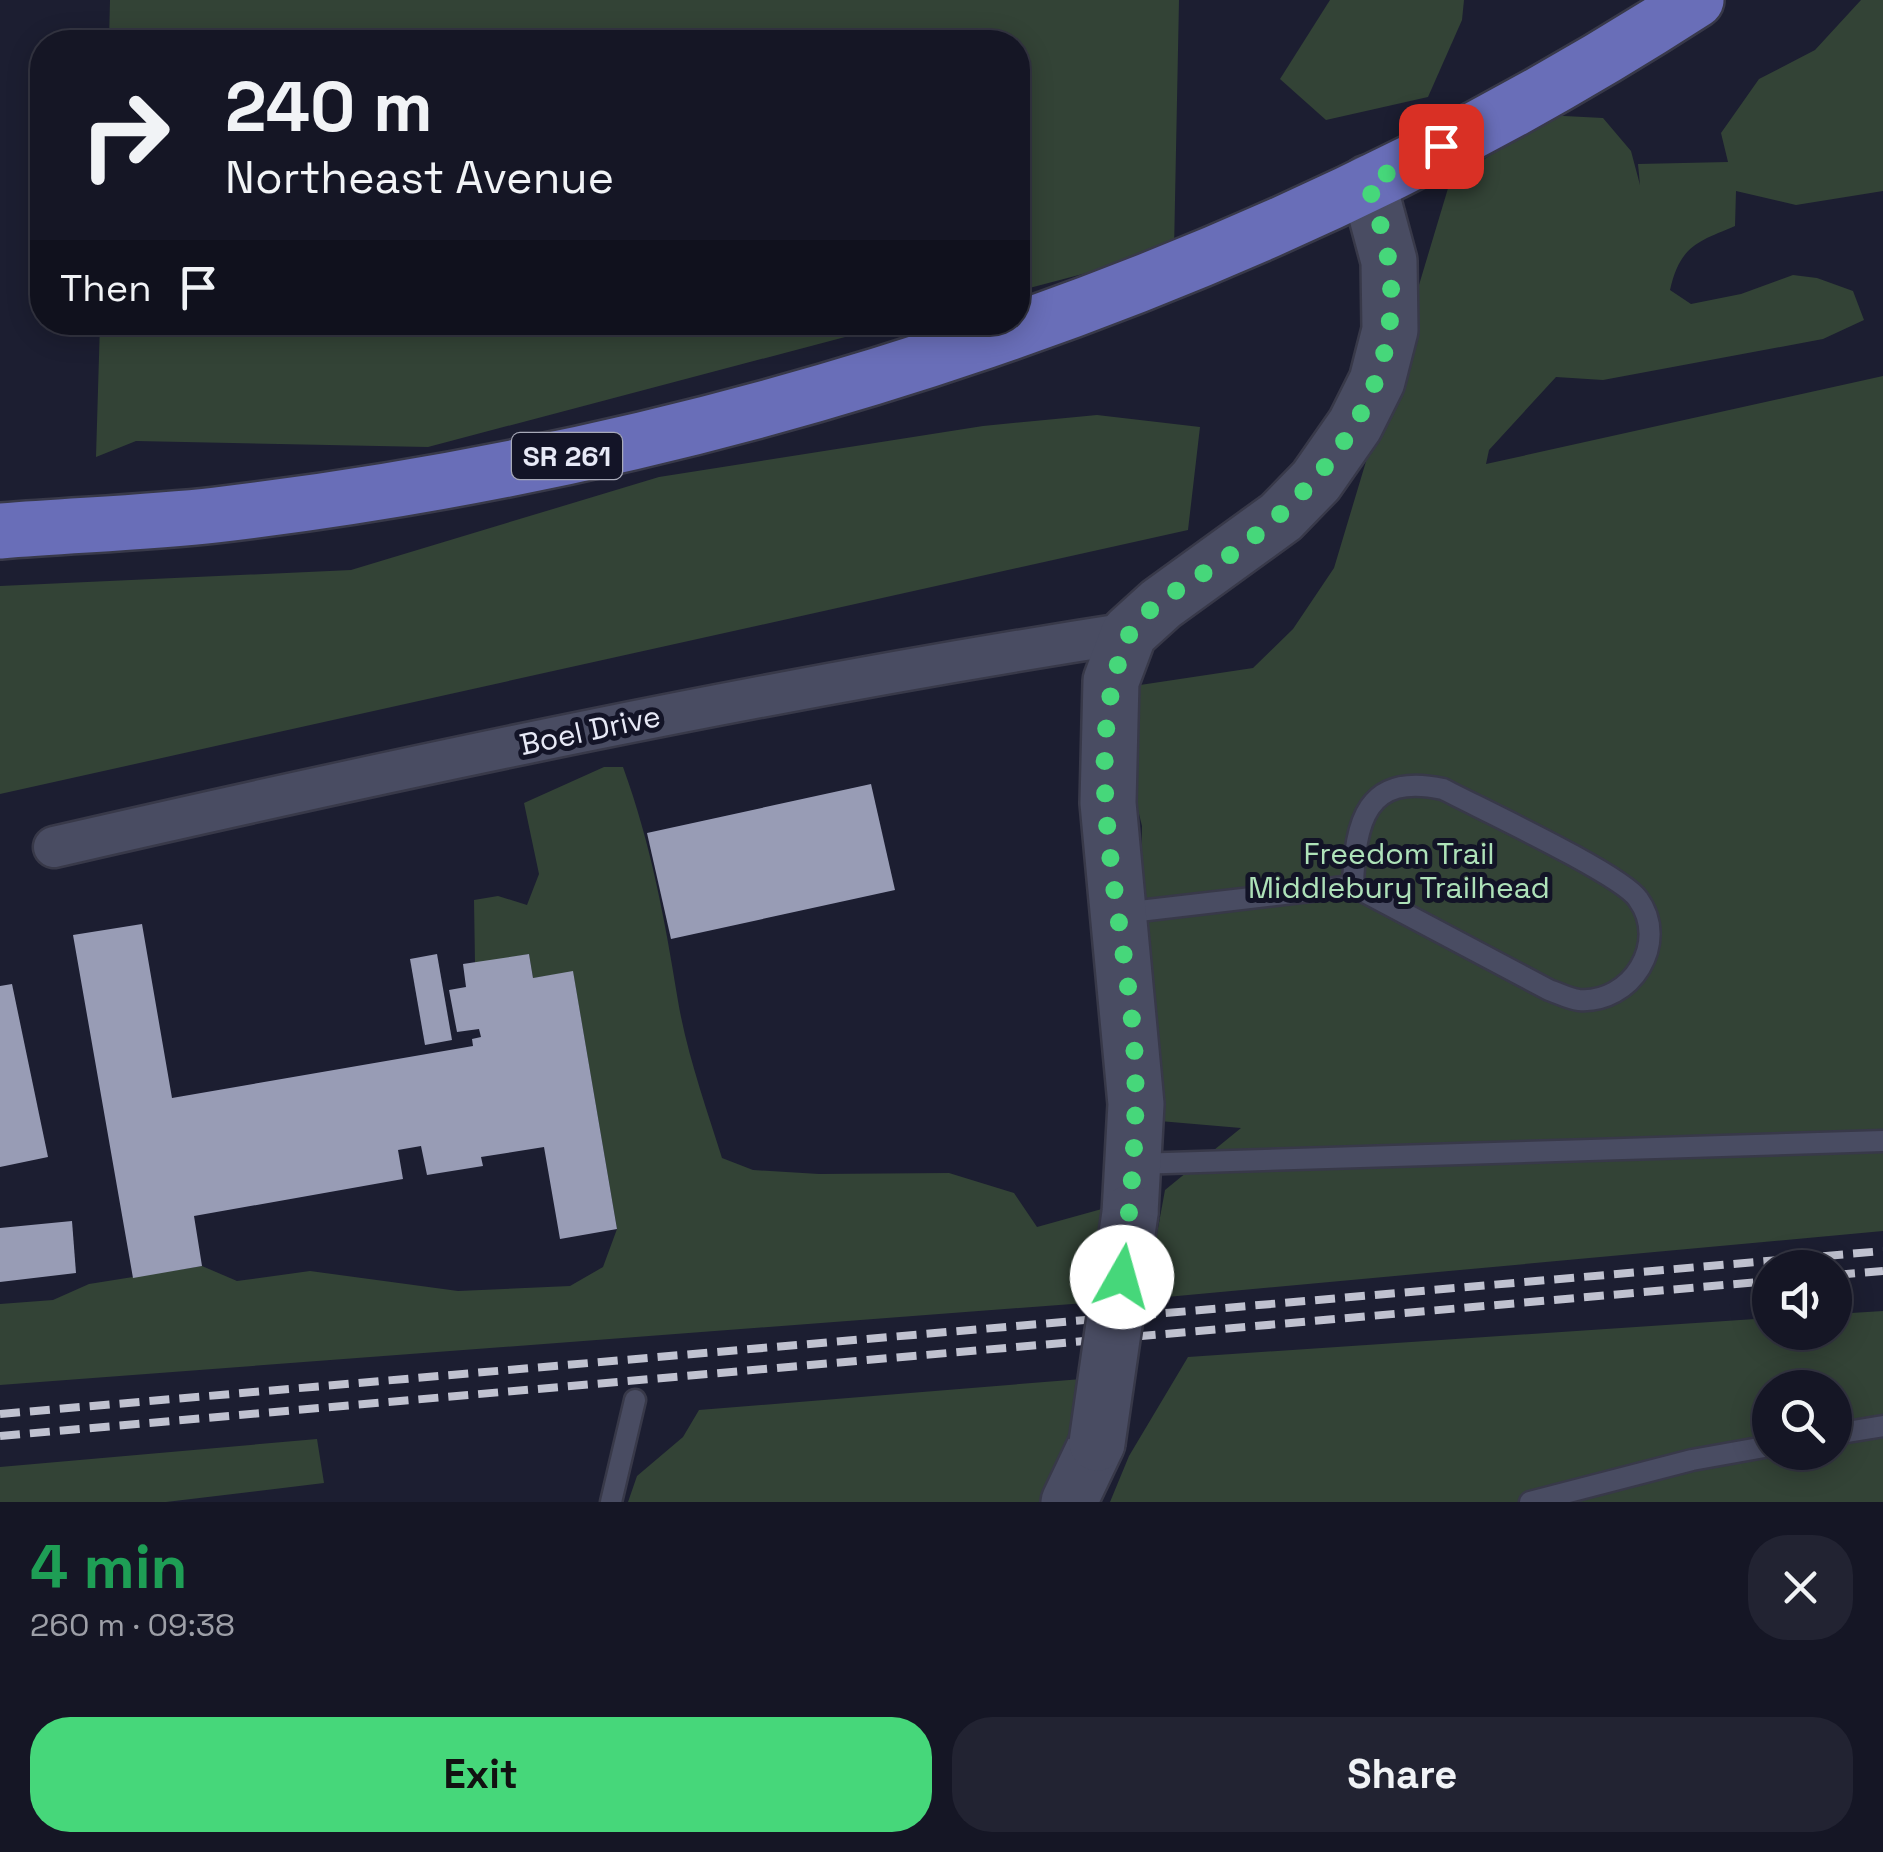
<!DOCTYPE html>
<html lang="en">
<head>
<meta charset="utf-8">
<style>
	:root { --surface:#151625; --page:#222332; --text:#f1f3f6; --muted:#9d9fa7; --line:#343542; --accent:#46d77a }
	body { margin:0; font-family:"Space Grotesk",sans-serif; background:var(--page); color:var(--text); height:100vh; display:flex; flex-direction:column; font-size:38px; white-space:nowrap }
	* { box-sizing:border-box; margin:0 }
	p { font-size:32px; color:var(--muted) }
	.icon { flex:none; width:55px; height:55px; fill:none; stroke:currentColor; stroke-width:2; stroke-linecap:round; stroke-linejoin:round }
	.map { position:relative; height:1502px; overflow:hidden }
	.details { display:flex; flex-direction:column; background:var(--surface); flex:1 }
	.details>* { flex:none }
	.top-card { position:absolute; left:30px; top:30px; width:1000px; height:305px; border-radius:40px; box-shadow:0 5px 25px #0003,0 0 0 2px var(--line); background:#151625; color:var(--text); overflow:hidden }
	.controls { position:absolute; left:1752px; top:1250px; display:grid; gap:20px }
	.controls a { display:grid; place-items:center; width:100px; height:100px; border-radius:50%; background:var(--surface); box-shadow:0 5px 25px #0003,0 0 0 2px var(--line); font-size:50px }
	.pin { position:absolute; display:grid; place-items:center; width:85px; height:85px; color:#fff; margin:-42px; border-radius:20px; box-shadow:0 5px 15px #0006 }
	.me { position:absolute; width:110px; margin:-55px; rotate:7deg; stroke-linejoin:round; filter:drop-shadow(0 0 8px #0008) }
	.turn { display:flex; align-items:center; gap:35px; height:210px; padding:0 30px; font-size:45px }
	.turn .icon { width:130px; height:130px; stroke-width:2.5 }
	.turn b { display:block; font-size:70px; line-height:85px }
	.then { display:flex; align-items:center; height:95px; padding:0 30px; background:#0003; gap:20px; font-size:38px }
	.round { display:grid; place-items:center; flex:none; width:105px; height:105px; border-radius:40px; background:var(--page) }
	.summary { display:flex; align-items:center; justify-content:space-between; height:170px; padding:0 30px }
	h1 { font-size:60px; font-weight:700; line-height:75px; color:#1e9e55 }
	.action { display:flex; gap:20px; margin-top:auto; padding:20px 30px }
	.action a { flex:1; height:115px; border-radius:40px; background:var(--accent); color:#111; font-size:40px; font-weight:700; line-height:115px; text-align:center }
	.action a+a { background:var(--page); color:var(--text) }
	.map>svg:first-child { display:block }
</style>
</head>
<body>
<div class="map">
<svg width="1883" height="1502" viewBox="0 0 1883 1502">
	<rect width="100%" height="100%" fill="#1c1e31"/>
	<g fill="#334336" fill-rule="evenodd">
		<polygon points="110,0 1179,0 1174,250 1018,291 1018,42 109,42"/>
		<polygon points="1330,0 1464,0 1462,20 1428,97 1326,120 1280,79"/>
		<path d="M 1861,0 L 1883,0 L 1883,191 L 1796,205 L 1736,191 L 1735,226 C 1697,242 1680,246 1670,290 L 1691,304 L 1741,294 L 1793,275 L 1817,278 L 1853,291 L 1864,320 L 1823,339 L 1603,380 L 1556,377 L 1489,450 L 1486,464 L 1883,376 L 1883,1231 L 1145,1299 L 1165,1190 L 1241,1128 L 1136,1119 L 1142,826 L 1129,774 L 1140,685 L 1253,668 L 1293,629 L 1334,568 L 1449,185 L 1545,115 L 1603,118 L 1631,151 L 1640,185 L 1638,164 L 1728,162 L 1721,133 L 1759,79 L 1815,50 Z"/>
		<polygon points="100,323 100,322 898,323 428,447 136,441 96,457"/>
		<polygon points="1097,415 1200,427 1188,530 0,794 0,586 351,570 659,477 983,426"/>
		<path d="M 604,767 L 623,767 C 651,844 665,920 678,1001 C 687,1054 706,1107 722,1158 L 753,1170 L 819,1174 L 949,1173 L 1014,1193 L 1037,1227 L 1109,1207 L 1099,1302 L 0,1385 L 0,1304 L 53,1300 L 89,1284 L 202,1266 L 237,1281 L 310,1271 L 458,1291 L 570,1286 L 603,1267 L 617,1229 L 573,972 L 533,978 L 529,954 L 475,964 L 474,900 L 498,896 L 527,905 L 539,874 L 524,803 Z"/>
		<path d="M 1883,1311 L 1883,1502 L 1110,1502 L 1129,1456 L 1188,1357 L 1770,1318 L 1770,1332 L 1835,1332 L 1835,1314 ZM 1770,1388 L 1835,1388 L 1835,1452 L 1770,1452 Z"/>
		<polygon points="1082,1379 1075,1447 1044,1502 628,1502 637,1476 683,1437 699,1410"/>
		<polygon points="317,1439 324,1483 166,1502 0,1502 0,1467"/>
	</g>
	<g fill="#989cb5">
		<polygon points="871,784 895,890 671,939 647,833"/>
		<polygon points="142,924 172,1098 473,1046 472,1039 481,1037 479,1029 457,1032 449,990 466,987 463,964 529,954 533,978 573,971 617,1229 560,1239 544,1147 481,1157 483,1166 427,1175 421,1146 398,1150 403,1179 194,1216 202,1266 133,1278 73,935"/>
		<polygon points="437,954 452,1040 425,1045 410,959"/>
		<polygon points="12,984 48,1157 0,1167 0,986"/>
		<polygon points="72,1221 76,1273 0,1282 0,1228"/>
	</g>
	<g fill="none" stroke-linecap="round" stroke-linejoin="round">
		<defs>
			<g id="lane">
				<path d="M 1122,913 L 1353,886 L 1549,990 C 1558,993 1569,999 1579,1000 C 1631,1004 1670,943 1638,899 C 1621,874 1479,808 1443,789 C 1366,772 1355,822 1353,886"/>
				<polyline points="1135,1164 1883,1141"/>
				<polyline points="1835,1434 1883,1426"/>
				<polyline points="611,1502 635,1400"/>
				<polyline points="1530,1502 1692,1460 1770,1446"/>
			</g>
			<path id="street" d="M 54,847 C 411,765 768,689 1129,633"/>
			<g id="secondary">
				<polyline points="1130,1213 1136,1104 1108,803 1111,681 1129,633 1161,604 1281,517 1316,481 1355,425 1377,381 1390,330 1389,261 1368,183"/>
				<polyline points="1069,1502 1097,1443"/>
			</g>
			<path id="primary" d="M 0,531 C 72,525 145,523 216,515 C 731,454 1259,283 1696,0"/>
		</defs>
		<use href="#lane" stroke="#383949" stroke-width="25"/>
		<use href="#street" stroke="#383949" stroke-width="45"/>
		<use href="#secondary" stroke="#383949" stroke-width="60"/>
		<use href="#primary" stroke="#383949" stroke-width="60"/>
		<use href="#lane" stroke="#494c62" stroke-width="20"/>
		<use href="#street" stroke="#494c62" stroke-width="40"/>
		<use href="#secondary" stroke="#494c62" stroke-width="55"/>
		<use href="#primary" stroke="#696eb8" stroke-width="55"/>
		<g stroke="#c0c2d0" stroke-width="8" stroke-dasharray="20 10" stroke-linecap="butt">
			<polyline points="1835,1275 1883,1271"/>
			<polyline points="0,1414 1883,1251"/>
			<polyline points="0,1436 1770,1281"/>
		</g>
		<defs>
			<polyline id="secondary-bridge" points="1097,1443 1130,1213"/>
		</defs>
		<use href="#secondary-bridge" stroke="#383949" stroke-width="60" stroke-linecap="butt"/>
		<use href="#secondary-bridge" stroke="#494c62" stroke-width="55"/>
	</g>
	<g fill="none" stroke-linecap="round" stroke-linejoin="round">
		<path stroke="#46d77a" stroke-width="18" stroke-dasharray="0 32.4" d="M 1122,1277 C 1131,1199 1139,1122 1134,1043 C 1125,918 1077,758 1127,639 C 1141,607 1192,582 1219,563 C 1311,498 1396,406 1391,286 C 1390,251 1378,217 1368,183 L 1441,146"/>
	</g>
	<g text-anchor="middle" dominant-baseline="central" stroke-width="10" stroke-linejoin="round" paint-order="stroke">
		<rect fill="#131427" stroke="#a7a9b8" stroke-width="2.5" x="512" y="433" width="110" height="46" rx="8"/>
		<g font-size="28" font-weight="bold" fill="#e7e9f6">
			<text x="567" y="456">SR 261</text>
		</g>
		<g font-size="30" fill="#e7e9f6" stroke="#131427">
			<text transform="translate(590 730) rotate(-12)">Boel Drive</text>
		</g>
		<g font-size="30" fill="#aee2b9" stroke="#131427">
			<text x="1399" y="853">Freedom Trail<tspan x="1399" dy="34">Middlebury Trailhead</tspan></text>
		</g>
	</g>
</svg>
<div class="controls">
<a><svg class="icon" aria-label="sound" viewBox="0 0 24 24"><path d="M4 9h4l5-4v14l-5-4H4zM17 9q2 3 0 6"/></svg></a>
<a><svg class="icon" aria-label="search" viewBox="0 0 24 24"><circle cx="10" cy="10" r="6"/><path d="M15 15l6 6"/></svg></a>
</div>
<div class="pin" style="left:1441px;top:146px;background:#d93025"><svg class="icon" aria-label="arrive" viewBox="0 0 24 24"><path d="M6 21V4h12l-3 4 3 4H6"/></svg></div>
<svg class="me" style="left:1122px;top:1277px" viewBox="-20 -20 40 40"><circle r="19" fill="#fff"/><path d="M0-13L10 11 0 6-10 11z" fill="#46d77a"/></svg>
<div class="top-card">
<div class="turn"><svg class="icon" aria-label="right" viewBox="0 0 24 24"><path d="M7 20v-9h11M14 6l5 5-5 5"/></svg><div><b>240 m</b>Northeast Avenue</div></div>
<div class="then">Then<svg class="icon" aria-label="arrive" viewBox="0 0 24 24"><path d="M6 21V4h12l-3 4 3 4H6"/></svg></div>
</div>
</div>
<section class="details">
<div class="summary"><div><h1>4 min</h1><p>260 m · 09:38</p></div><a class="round"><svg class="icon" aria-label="close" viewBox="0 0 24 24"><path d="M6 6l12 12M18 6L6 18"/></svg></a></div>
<div class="action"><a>Exit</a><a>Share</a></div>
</section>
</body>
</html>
